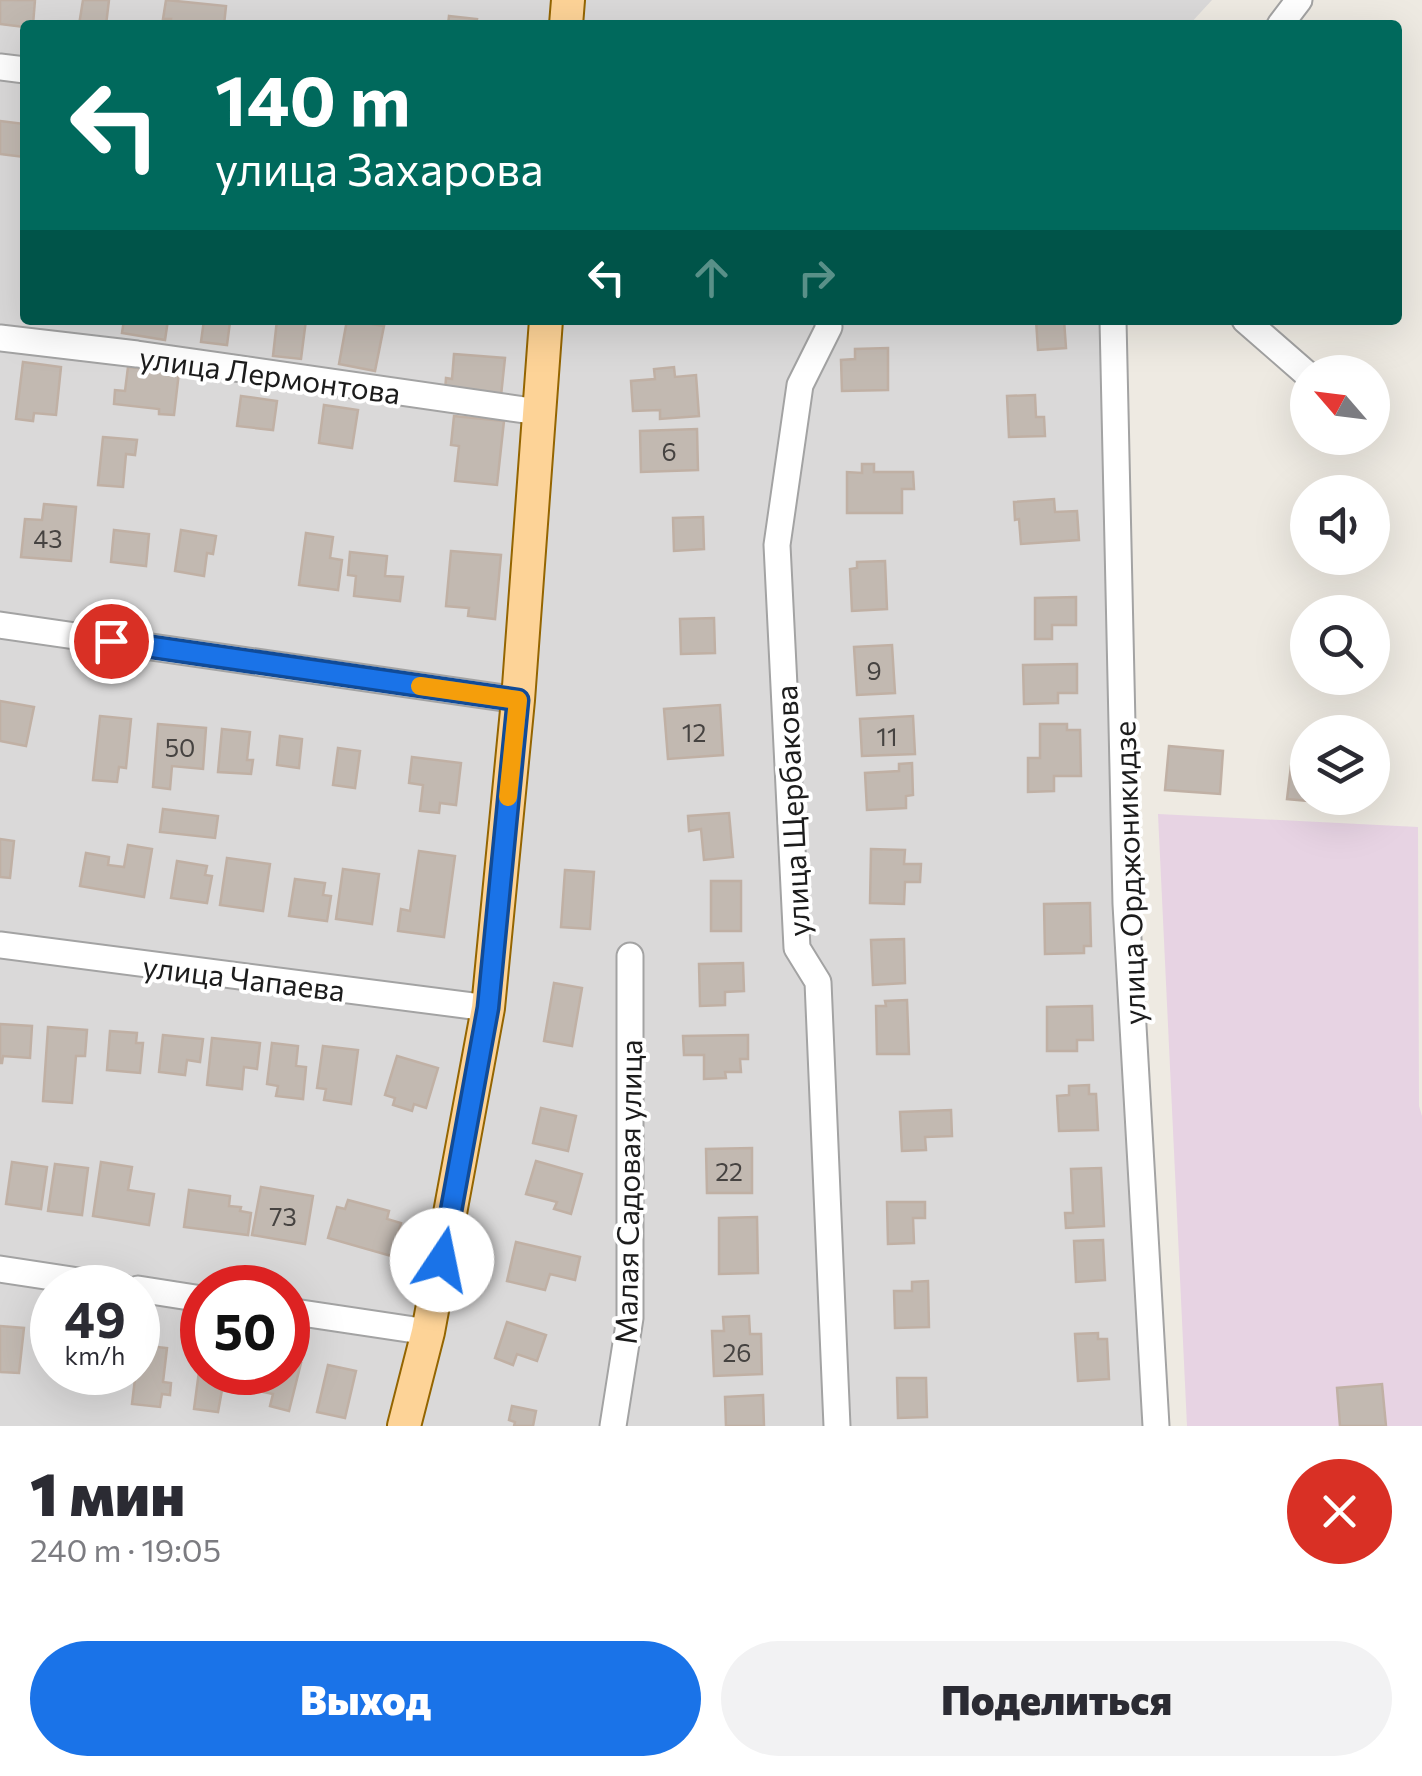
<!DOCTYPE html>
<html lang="ru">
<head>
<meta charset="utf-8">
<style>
	:root { --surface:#fff; --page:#f2f2f3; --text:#2b2b33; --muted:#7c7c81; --accent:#1a73e8 }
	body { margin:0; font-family:Commissioner,sans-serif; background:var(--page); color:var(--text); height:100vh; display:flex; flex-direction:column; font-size:38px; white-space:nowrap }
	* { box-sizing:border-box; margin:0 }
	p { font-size:32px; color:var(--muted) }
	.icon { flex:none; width:55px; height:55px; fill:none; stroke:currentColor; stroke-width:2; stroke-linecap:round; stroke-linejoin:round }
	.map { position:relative; height:1426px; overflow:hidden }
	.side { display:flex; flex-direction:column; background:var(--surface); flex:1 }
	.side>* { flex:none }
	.top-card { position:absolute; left:20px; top:20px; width:1382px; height:305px; border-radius:10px; box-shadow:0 10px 40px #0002; background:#00695c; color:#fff; overflow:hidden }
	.needle { width:65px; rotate:298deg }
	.tools { position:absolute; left:1290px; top:355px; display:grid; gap:20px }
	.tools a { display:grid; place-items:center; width:100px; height:100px; border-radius:50%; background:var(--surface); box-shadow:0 10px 40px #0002; font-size:50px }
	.speed { position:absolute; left:30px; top:1265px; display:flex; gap:20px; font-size:50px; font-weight:700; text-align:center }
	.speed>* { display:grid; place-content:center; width:130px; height:130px; border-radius:50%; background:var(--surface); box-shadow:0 10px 40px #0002; line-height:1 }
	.speed small { font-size:25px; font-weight:400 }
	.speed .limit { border:15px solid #d22; background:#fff; color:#111 }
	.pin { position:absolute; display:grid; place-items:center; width:85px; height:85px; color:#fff; margin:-42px; border:5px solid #fff; border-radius:50%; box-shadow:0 2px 10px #0007 }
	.me { position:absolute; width:110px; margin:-55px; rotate:11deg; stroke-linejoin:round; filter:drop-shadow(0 0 8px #0008) }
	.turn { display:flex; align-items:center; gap:35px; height:210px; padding:0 30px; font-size:45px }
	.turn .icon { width:130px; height:130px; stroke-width:2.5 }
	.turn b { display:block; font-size:70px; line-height:85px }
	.lanes { display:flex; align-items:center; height:95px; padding:0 30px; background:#0003; justify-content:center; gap:50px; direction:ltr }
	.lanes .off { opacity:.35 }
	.round { display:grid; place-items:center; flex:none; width:105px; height:105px; border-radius:52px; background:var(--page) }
	.head { display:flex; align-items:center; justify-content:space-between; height:170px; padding:0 30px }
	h1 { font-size:60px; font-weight:800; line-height:75px }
	.cta { display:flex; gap:20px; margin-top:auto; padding:20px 30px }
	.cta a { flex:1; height:115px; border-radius:60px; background:var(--accent); color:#fff; font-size:40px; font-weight:800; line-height:115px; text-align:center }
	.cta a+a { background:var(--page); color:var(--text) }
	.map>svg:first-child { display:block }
</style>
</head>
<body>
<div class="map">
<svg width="1422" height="1426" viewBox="0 0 1422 1426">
	<rect width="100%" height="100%" fill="#eeeae2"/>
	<path fill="#dad9d9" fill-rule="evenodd" d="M 0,0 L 1212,0 L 1189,25 L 25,25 L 25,320 L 1110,320 L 1144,1426 L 0,1426 ZM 52,1288 L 138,1288 L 138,1372 L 52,1372 ZM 202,1288 L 288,1288 L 288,1372 L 202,1372 Z"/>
	<polygon fill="#e7d3e3" points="1158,814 1418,827 1419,1106 1422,1116 1422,1426 1187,1426"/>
	<g fill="#c2b9b1" stroke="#c0b0a4" stroke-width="2.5">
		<polygon points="0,0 35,0 33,25 25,25 25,27 0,24"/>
		<polygon points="83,0 109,0 106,25 79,25"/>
		<polygon points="166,0 226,6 224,25 170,25 171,19 163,19"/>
		<polygon points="449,16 477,19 476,25 448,25"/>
		<polygon points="0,121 25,124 25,157 0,154"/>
		<polygon points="124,320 168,320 165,340 122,333"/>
		<polygon points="204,320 242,320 241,323 230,322 227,345 201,342"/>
		<polygon points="277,320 306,320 301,359 273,356"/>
		<polygon points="347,320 384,326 375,371 339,364"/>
		<polygon points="1036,320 1064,320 1066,348 1038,350"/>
		<polygon points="888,348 888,390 842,391 841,360 855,359 855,349"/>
		<polygon points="454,354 505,358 501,396 445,391 446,378 452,379"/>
		<polygon points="23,362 61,367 56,415 34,413 33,421 16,419"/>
		<polygon points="128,367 179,372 174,415 159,414 159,409 114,404 115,390 125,391"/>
		<polygon points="674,367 675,377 696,375 699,416 660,419 660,410 633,411 631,381 655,379 654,369"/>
		<polygon points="1035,395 1036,417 1044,417 1045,436 1009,437 1007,396"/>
		<polygon points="241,396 277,401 273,430 237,426"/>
		<polygon points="324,405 358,410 352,448 319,443"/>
		<polygon points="454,416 504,421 497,485 455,481 459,446 451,445"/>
		<polygon points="697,429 698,470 641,472 640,431"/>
		<polygon points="103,437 137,440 135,455 126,454 123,487 98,485"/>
		<polygon points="862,464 874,464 874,472 913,472 914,489 902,489 902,513 847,513 847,472 862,473"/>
		<polygon points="1054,499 1055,512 1077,511 1079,540 1021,544 1019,519 1015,520 1014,502"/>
		<polygon points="44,504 76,507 71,561 21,557 25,519 42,520"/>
		<polygon points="703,517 704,549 674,551 673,518"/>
		<polygon points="114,530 149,534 146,566 111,562"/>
		<polygon points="181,530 216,536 213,554 207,553 204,576 175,571"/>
		<polygon points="306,533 333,537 330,558 342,560 338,590 299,585"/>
		<polygon points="451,551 501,555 495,619 468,616 469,608 446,606"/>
		<polygon points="350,552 387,556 385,576 403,577 400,601 354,596 356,576 348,575"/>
		<polygon points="885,561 887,609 852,611 850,569 857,568 857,562"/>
		<polygon points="1076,597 1076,625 1052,625 1052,639 1035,639 1035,598"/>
		<polygon points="714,618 715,653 681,654 680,619"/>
		<polygon points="892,645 895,693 857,695 854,647"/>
		<polygon points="1077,664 1077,693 1058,693 1058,703 1024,704 1023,665"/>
		<polygon points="0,701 34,707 26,746 0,741"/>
		<polygon points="720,705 723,755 668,759 664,709"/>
		<polygon points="100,716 131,719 126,768 119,767 117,782 93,780"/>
		<polygon points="913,716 915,754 862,756 860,719"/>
		<polygon points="158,724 206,728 203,769 172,766 170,789 153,787"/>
		<polygon points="1040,724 1067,724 1067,730 1080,730 1081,776 1054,776 1054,791 1028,792 1028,758 1040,758"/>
		<polygon points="222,729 250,732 247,760 253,760 251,774 218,772"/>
		<polygon points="280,736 302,739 299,768 277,765"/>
		<polygon points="1169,746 1223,751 1220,794 1165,790"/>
		<polygon points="338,748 360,751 355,788 333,785"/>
		<polygon points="412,757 461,763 456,805 440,803 439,813 420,811 423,785 409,783"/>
		<polygon points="912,763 913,795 906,796 906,808 867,810 865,773 899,771 899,764"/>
		<polygon points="1291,766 1308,768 1308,798 1330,798 1330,803 1287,799"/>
		<polygon points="163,809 218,816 215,838 160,832"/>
		<polygon points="729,813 733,857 704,860 701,829 689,831 688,816"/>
		<polygon points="0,839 14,841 10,878 0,877"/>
		<polygon points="128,845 152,849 144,897 80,886 86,853 109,857 108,865 124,867"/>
		<polygon points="871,849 905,850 904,864 921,864 920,882 905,882 904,904 870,903"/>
		<polygon points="419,851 455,856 444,937 398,931 401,909 410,911"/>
		<polygon points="227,858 270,864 263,911 220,905"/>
		<polygon points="177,861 207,866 205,875 212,876 207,903 171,898"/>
		<polygon points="343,869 379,874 372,924 336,919"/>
		<polygon points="565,870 594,872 590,929 561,927"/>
		<polygon points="295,879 325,883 323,895 331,896 327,921 289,916"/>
		<rect x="711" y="881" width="30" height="50"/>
		<polygon points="1090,903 1091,946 1084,946 1084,953 1045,954 1044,904"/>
		<polygon points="904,939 905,983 873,985 871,940"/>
		<polygon points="743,963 744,991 725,992 725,1005 700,1006 699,964"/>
		<polygon points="554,983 582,988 572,1046 544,1041"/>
		<polygon points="907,1000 909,1054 877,1054 876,1006 886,1006 885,1001"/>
		<polygon points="1092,1006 1093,1040 1077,1040 1077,1051 1047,1051 1047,1007"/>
		<polygon points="0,1024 32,1026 30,1058 3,1056 2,1063 0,1063"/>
		<polygon points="48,1027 87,1030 85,1056 76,1056 72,1103 43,1101"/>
		<polygon points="110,1031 137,1033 136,1043 143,1043 140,1073 107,1070"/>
		<polygon points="163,1035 203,1039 200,1062 187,1060 185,1075 159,1072"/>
		<polygon points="748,1035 748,1059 740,1059 741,1072 725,1072 726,1078 704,1079 704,1055 684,1055 683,1036"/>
		<polygon points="212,1038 260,1043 257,1069 244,1067 242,1089 207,1085"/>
		<polygon points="272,1043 298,1046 296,1066 306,1067 303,1099 276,1096 278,1086 267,1084"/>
		<polygon points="323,1046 358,1050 351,1104 324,1100 326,1089 317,1088"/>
		<polygon points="397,1056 438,1068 426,1108 414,1104 412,1111 393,1105 395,1098 385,1095"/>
		<polygon points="1089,1085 1089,1094 1096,1094 1098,1130 1059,1131 1057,1096 1069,1095 1069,1086"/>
		<polygon points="541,1108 576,1116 568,1151 533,1143"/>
		<polygon points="951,1110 952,1136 925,1137 926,1150 902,1151 900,1112"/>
		<polygon points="752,1148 752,1193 707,1193 706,1149"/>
		<polygon points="536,1161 582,1174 571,1214 554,1209 557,1202 526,1194"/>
		<polygon points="12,1162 47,1167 41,1209 6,1204"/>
		<polygon points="101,1162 132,1167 128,1190 154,1194 149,1225 93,1216"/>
		<polygon points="55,1164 88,1168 82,1215 48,1211"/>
		<polygon points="1101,1168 1104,1226 1066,1228 1065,1213 1073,1213 1071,1169"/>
		<polygon points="261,1187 313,1196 305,1244 252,1235"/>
		<polygon points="189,1190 230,1196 229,1206 241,1207 240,1211 251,1213 248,1235 184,1227"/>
		<polygon points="348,1200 389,1211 387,1219 401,1223 391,1256 328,1238 337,1207 345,1209"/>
		<polygon points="887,1202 925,1202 925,1218 913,1218 914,1243 888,1244"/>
		<polygon points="757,1217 758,1273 719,1274 719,1218"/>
		<polygon points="1103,1240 1105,1280 1076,1282 1074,1241"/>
		<polygon points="516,1242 580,1257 575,1280 550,1274 545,1290 507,1281"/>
		<polygon points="928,1281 929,1327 895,1328 894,1291 912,1291 912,1282"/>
		<polygon points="749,1316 750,1334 761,1334 762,1374 714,1376 712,1331 724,1331 723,1317"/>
		<polygon points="507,1322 546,1335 537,1361 517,1354 513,1365 495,1358"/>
		<polygon points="0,1326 24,1328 19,1373 0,1372"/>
		<polygon points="1098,1333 1098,1339 1107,1339 1109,1379 1078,1381 1075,1334"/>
		<polygon points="139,1345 167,1348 163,1382 171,1383 170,1395 162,1394 160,1407 132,1404"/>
		<polygon points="202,1349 202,1372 235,1372 232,1392 222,1390 218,1412 194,1409"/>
		<polygon points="288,1360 301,1363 289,1411 270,1406 273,1394 259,1391 264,1372 288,1372"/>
		<polygon points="328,1365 356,1371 345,1418 317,1412"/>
		<polygon points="66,1372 96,1372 94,1383 65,1379"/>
		<polygon points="897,1378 926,1378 927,1417 898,1418"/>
		<polygon points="1382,1384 1386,1426 1340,1426 1337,1388"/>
		<polygon points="763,1395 764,1426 726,1426 725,1397"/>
		<polygon points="512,1406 536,1411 533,1426 514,1426 515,1422 509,1420"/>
	</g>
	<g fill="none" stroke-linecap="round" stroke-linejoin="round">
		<defs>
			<g id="minor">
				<polyline points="1280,25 1299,0"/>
				<polyline points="0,67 25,70"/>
				<polyline points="827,320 829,327 800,385 777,545 797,948 818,982 837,1426"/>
				<polyline points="1113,320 1126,904 1156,1426"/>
				<polyline points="1245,320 1308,375"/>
				<polyline points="0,338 137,354 539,412"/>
				<polyline points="0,625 518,700"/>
				<polyline points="0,945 488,1008"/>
				<polyline points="0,1269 124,1288"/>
				<polyline points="138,1289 202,1299"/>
				<polyline points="288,1311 428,1332"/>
				<polyline points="613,1426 630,1318 630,956"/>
			</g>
			<g id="major">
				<polyline points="566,25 568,0"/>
				<polyline points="404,1426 428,1332 488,1008 518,700 546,320"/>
			</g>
		</defs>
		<use href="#minor" stroke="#a3a3a3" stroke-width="29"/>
		<use href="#major" stroke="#946500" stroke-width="36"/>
		<use href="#minor" stroke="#fff" stroke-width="25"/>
		<use href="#major" stroke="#fdd397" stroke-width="32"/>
	</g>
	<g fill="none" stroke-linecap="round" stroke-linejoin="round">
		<defs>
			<polyline id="route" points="111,641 518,700 488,1008 442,1260"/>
		</defs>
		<use href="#route" stroke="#114b97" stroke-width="25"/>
		<use href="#route" stroke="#1a73e8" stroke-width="18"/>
		<polyline stroke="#f59e0b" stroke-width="18" points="420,686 518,700 508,797"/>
	</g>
	<g text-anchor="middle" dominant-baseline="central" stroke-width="8" stroke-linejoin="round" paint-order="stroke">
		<g font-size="25" fill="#464341">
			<text x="669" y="451">6</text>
			<text x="48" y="538">43</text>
			<text x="874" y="670">9</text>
			<text x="694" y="732">12</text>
			<text x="887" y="736">11</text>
			<text x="180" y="747">50</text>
			<text x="729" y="1171">22</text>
			<text x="283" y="1216">73</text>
			<text x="737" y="1352">26</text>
		</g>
		<g font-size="30" fill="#1c1c1c" stroke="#fff">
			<text transform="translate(270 374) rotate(8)">улица Лермонтова</text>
			<text transform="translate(791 811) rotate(-93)">улица Щербакова</text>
			<text transform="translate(1128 873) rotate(-92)">улица Орджоникидзе</text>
			<text transform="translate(244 977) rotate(7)">улица Чапаева</text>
			<text transform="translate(627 1192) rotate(-89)">Малая Садовая улица</text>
		</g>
	</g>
</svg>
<div class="tools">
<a><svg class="needle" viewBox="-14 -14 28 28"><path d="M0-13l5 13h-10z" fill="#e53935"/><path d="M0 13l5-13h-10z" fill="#7c7c81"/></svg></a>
<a><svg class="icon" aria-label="sound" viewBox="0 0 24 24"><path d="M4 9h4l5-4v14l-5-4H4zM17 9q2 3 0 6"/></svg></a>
<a><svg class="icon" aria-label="search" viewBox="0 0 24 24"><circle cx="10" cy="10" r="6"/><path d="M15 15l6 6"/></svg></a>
<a><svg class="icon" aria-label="layers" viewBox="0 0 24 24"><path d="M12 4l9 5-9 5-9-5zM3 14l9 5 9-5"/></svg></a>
</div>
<div class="speed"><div>49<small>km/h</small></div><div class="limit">50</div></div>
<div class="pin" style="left:111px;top:641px;background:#d93025"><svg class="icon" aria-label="arrive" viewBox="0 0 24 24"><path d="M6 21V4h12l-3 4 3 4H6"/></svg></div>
<svg class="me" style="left:442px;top:1260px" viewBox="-20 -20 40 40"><circle r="19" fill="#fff"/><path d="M0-13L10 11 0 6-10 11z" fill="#1a73e8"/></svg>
<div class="top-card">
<div class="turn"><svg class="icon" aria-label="left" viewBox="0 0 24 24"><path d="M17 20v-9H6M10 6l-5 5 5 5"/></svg><div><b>140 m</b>улица Захарова</div></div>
<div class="lanes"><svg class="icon" aria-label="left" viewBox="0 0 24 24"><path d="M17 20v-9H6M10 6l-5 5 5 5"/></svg><svg class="icon off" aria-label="ahead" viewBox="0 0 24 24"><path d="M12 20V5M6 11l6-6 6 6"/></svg><svg class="icon off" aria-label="right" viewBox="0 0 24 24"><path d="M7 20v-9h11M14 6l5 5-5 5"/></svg></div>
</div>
</div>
<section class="side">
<div class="head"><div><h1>1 мин</h1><p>240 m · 19:05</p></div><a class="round" style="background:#d93025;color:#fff"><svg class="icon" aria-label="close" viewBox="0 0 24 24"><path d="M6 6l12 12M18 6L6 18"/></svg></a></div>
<div class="cta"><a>Выход</a><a>Поделиться</a></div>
</section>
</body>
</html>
